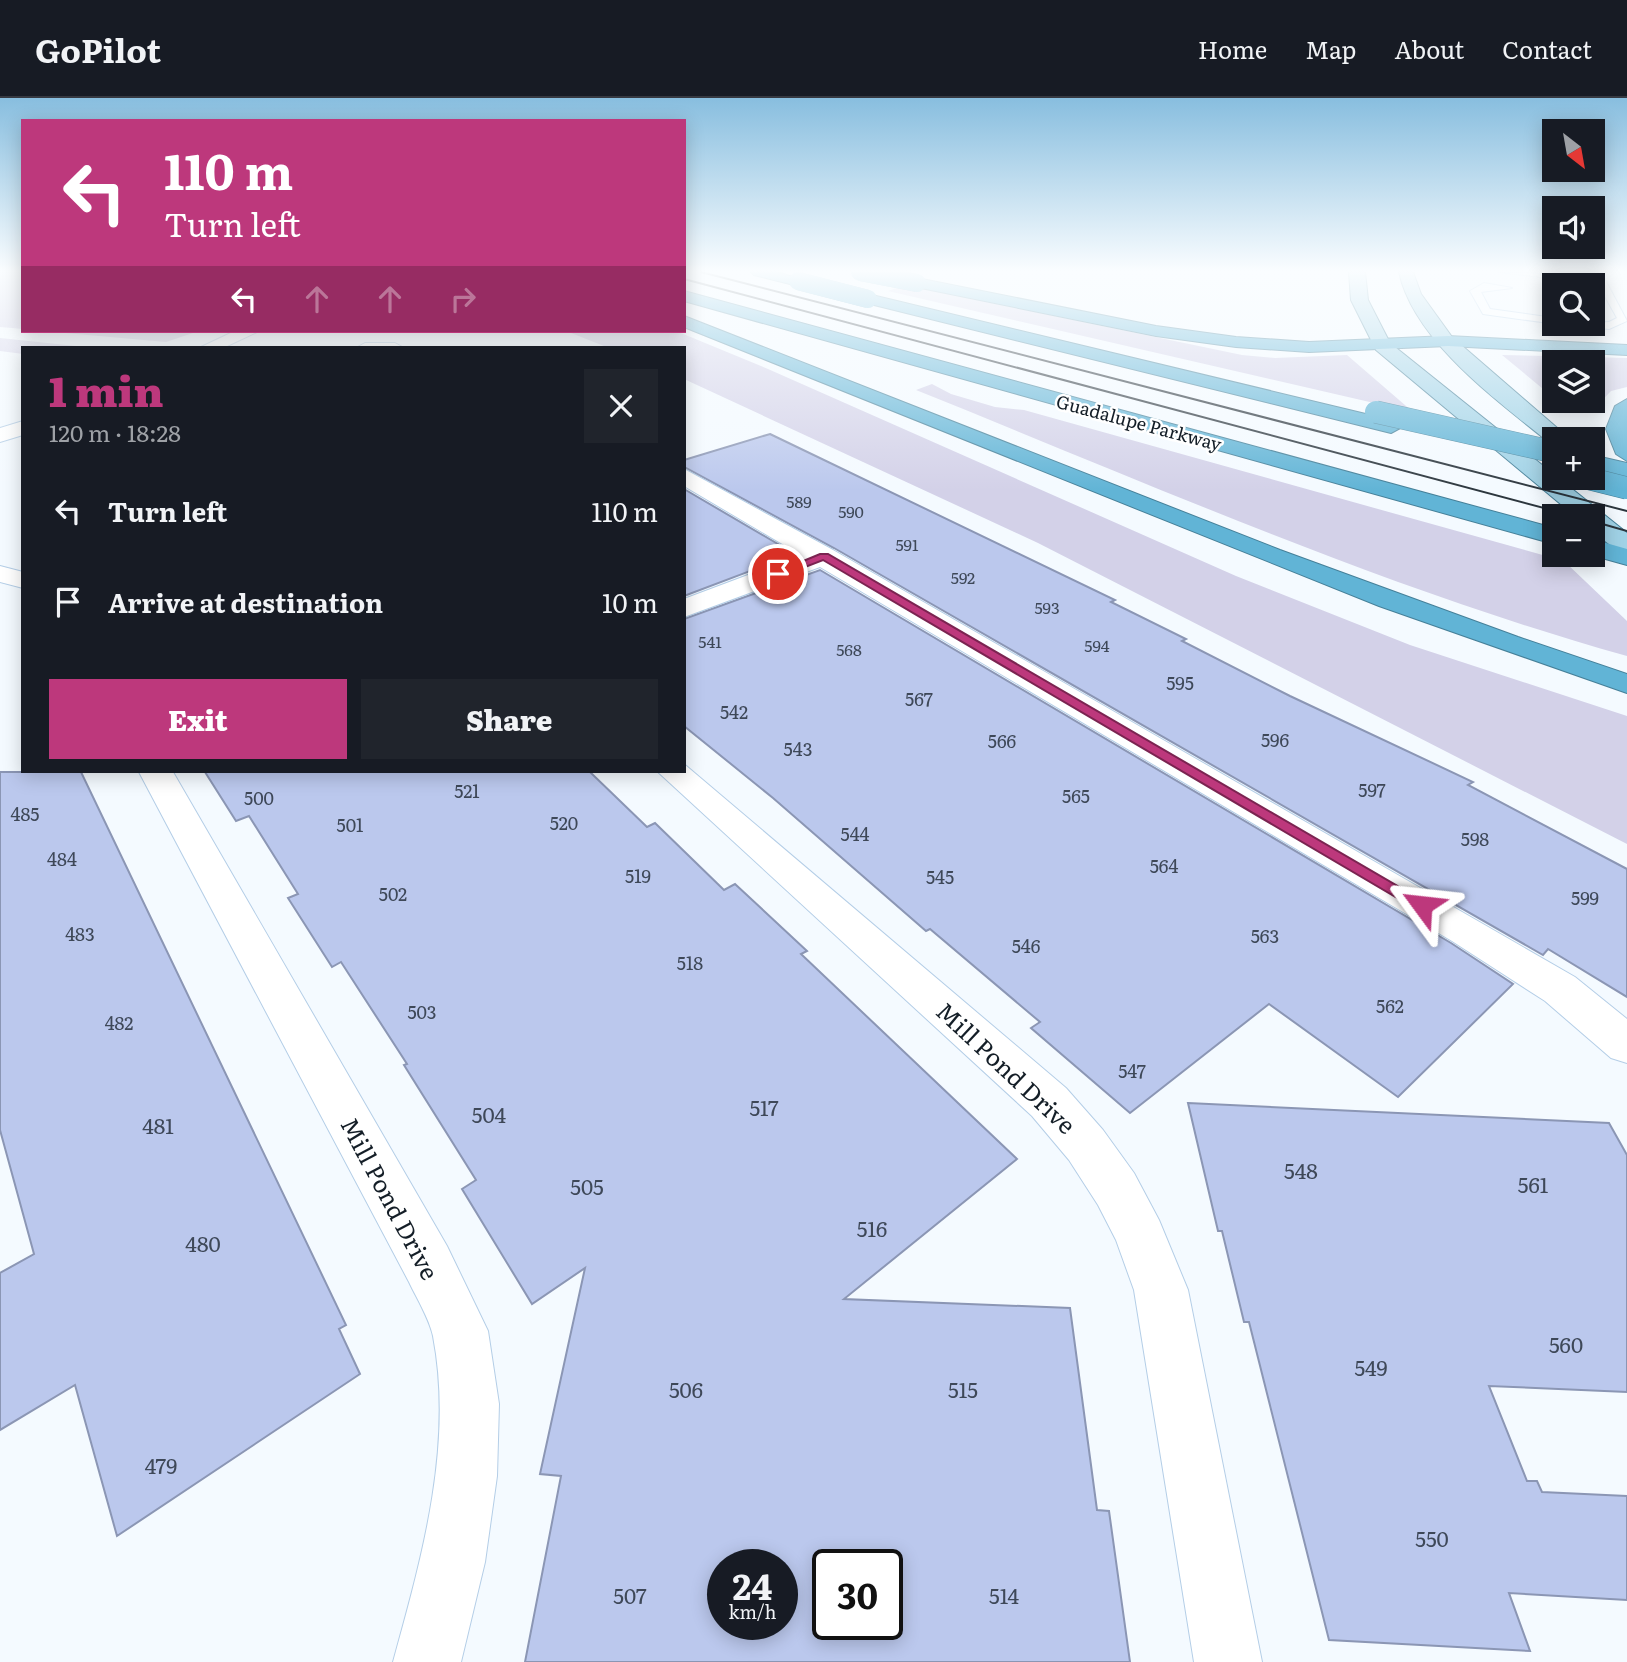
<!DOCTYPE html>
<html lang="en">
<head>
<meta charset="utf-8">
<style>
	:root { --surface:#171b24; --page:#20242c; --text:#f1f3f6; --muted:#9ea1a6; --line:#363941; --accent:#bd387c }
	body { margin:0; font-family:Literata,serif; background:var(--page); color:var(--text); height:100vh; display:flex; flex-direction:column; font-size:26px; white-space:nowrap }
	* { box-sizing:border-box; margin:0 }
	p { font-size:23px; color:var(--muted) }
	.icon { flex:none; width:38px; height:38px; fill:none; stroke:currentColor; stroke-width:2; stroke-linecap:round; stroke-linejoin:round }
	.map { position:relative; flex:1; overflow:hidden }
	.drawer { position:absolute; left:21px; top:248px; width:665px; height:427px; display:flex; flex-direction:column; background:var(--surface); border-radius:0px; box-shadow:0 4px 18px #0003 }
	.drawer>* { flex:none }
	.banner { position:absolute; left:21px; top:21px; width:665px; height:214px; border-radius:0px; box-shadow:0 4px 18px #0003; background:#bd387c; color:#fff; overflow:hidden }
	.needle { width:46px; rotate:149deg }
	.fabs { position:absolute; left:1542px; top:21px; display:grid; gap:14px }
	.fabs a { display:grid; place-items:center; width:63px; height:63px; border-radius:0px; background:var(--surface); box-shadow:0 4px 18px #0003; font-size:35px }
	.speed { position:absolute; left:707px; top:1451px; display:flex; gap:14px; font-size:35px; font-weight:700; text-align:center }
	.speed>* { display:grid; place-content:center; width:91px; height:91px; border-radius:50%; background:var(--surface); box-shadow:0 4px 18px #0003; line-height:1 }
	.speed small { font-size:18px; font-weight:400 }
	.speed .limit { border:4px solid #111; border-radius:10px; background:#fff; color:#111 }
	.pin { position:absolute; display:grid; place-items:center; width:60px; height:60px; color:#fff; margin:-30px; border:4px solid #fff; border-radius:50%; box-shadow:0 2px 7px #0007 }
	.me { position:absolute; width:77px; margin:-38px; rotate:300deg; stroke-linejoin:round; filter:drop-shadow(0 0 5px #0008) }
	.turn { display:flex; align-items:center; gap:24px; height:147px; padding:0 28px; font-size:32px }
	.turn .icon { width:91px; height:91px; stroke-width:2.5 }
	.turn b { display:block; font-size:49px; line-height:60px }
	.lanes { display:flex; align-items:center; height:66px; padding:0 28px; background:#0003; justify-content:center; gap:35px; direction:ltr }
	.lanes .off { opacity:.35 }
	.round { display:grid; place-items:center; flex:none; width:74px; height:74px; border-radius:0px; background:var(--page) }
	.overview { display:flex; align-items:center; justify-content:space-between; height:119px; padding:0 28px }
	h1 { font-size:42px; font-weight:800; line-height:52px; color:var(--accent) }
	.cta { display:flex; gap:14px; margin-top:auto; padding:14px 28px }
	.cta a { flex:1; height:80px; border-radius:0px; background:var(--accent); color:#fff; font-size:28px; font-weight:800; line-height:80px; text-align:center }
	.cta a+a { background:var(--page); color:var(--text) }
	ul { padding:0; list-style:none }
	li { display:flex; align-items:center; gap:21px; height:91px; padding:0 28px }
	li div { flex:1 }
	li b { display:block; font-size:26px }
	li em { font-style:normal }
	header { display:flex; align-items:center; gap:42px; box-sizing:border-box; height:98px; padding:0 35px; background:var(--surface); border-bottom:2px solid var(--line) }
	header strong { font-size:33px }
	nav { display:flex; gap:38px; margin-inline-start:auto; font-size:24px }
	.map>svg:first-child { display:block }
</style>
</head>
<body>
<header>
<strong>GoPilot</strong>
<nav><a>Home</a><a>Map</a><a>About</a><a>Contact</a></nav>
</header>
<div class="map">
<svg width="1627" height="1564" viewBox="0 0 1627 1564">
	<rect width="100%" height="100%" fill="#f4faff"/>
	<g fill="#d3d1e8">
		<polygon points="0,174 23,174 23,231 0,229"/>
		<polygon points="905,187 1242,257 1275,260 1347,257 1413,314 888,193"/>
		<polygon points="43,233 199,233 166,244"/>
		<polygon points="566,233 676,233 768,271 1236,478 1410,547 1627,618 1627,746 1038,445 684,281 684,250 609,250"/>
		<polygon points="0,240 95,250 23,250 23,256 0,253"/>
		<polygon points="1502,257 1627,260 1627,289 1611,293 1592,313 1570,313 1558,303 1592,303 1592,264 1554,264 1554,300"/>
		<path d="M 932,286 L 951,296 L 995,309 L 1024,312 L 1564,463 L 1627,523 L 1627,558 C 1384,490 1150,386 916,292 Z"/>
	</g>
	<g fill="#bbc8ed" stroke="#8b96b4" stroke-width="2" fill-rule="evenodd">
		<polygon points="770,336 1115,502 1111,504 1186,541 1182,543 1290,598 1473,684 1468,687 1627,771 1627,899 1548,851 1543,857 834,450 684,369 684,362"/>
		<polygon points="684,391 795,456 684,498"/>
		<polygon points="820,472 1451,845 1513,886 1398,999 1269,906 1130,1015 1031,930 1040,924 930,831 926,833 773,700 684,628 684,521"/>
		<polygon points="0,674 81,674 346,1227 339,1231 360,1276 117,1438 75,1287 0,1332 0,1175 34,1156 0,1032"/>
		<path d="M 205,674 L 590,674 L 647,729 L 655,725 L 724,792 L 735,786 L 807,853 L 801,856 L 1017,1061 L 844,1201 L 1070,1210 L 1097,1412 L 1109,1413 L 1130,1564 L 525,1564 L 561,1378 L 540,1376 L 585,1170 L 532,1206 L 462,1091 L 476,1082 L 404,967 L 407,966 L 341,864 L 332,869 L 288,800 L 298,796 L 249,718 L 236,723 ZM 723,1466 L 782,1466 L 782,1526 L 723,1526 ZM 828,1466 L 887,1466 L 887,1526 L 828,1526 Z"/>
		<polygon points="1188,1005 1609,1025 1627,1057 1627,1294 1489,1288 1527,1383 1537,1383 1542,1394 1627,1398 1627,1502 1509,1495 1530,1553 1329,1542 1249,1224 1244,1224 1222,1133 1218,1133"/>
	</g>
	<g fill="none" stroke-linecap="round" stroke-linejoin="round">
		<defs>
			<g id="service">
				<polygon points="1499,174 1594,179 1591,174 1601,174 1627,223 1609,231 1577,228 1576,226 1609,224 1617,220 1598,186"/>
				<polygon points="1484,185 1512,190 1481,194 1490,211 1554,220 1556,226 1483,216 1470,193"/>
			</g>
			<g id="minor">
				<polygon points="235,233 259,233 223,250 199,250"/>
				<polygon points="365,245 395,245 404,250 356,250"/>
				<polygon points="23,323 23,337 0,344 0,330"/>
				<polygon points="684,371 833,452 1575,879 1627,921 1627,965 1611,960 1545,903 1452,843 820,469 684,519 684,501 801,457 684,388"/>
				<polygon points="0,468 23,474 23,490 0,484"/>
				<polygon points="684,666 1066,990 1103,1032 1134,1075 1159,1122 1188,1192 1262,1564 1194,1564 1134,1192 1116,1142 1098,1107 1069,1062 1032,1018 658,674 684,674"/>
				<path d="M 139,674 L 173,674 L 447,1148 L 488,1233 L 499,1306 L 497,1378 L 485,1464 L 461,1564 L 393,1564 C 422,1459 454,1347 433,1238 C 429,1220 417,1201 409,1184 Z"/>
			</g>
			<g id="primary">
				<polygon points="1349,174 1365,174 1368,202 1390,245 1627,435 1627,456 1618,453 1592,433 1592,418 1575,418 1376,252 1351,202"/>
				<path d="M 1399,174 L 1413,174 L 1421,196 L 1452,239 L 1570,341 L 1554,341 L 1554,346 L 1551,346 C 1498,303 1414,243 1399,174 Z"/>
			</g>
			<g id="motorway">
				<polygon points="751,174 777,174 806,183 798,188 754,177"/>
				<polygon points="917,180 1156,228 1236,239 1309,244 1448,238 1627,247 1627,257 1448,248 1309,254 1236,249 1156,238 911,188 909,185"/>
				<polygon points="684,193 1554,430 1554,446 684,203"/>
				<polygon points="868,196 1399,324 1402,329 1391,335 862,204 862,198"/>
				<polygon points="684,218 1280,452 1518,539 1627,576 1627,595 1379,508 684,229"/>
				<polygon points="1627,301 1627,363 1616,356 1606,331 1615,308"/>
				<polygon points="1592,357 1627,365 1627,379 1592,371"/>
				<polygon points="1592,441 1627,451 1627,467 1591,457"/>
			</g>
		</defs>
		<use href="#service" stroke="#b4cee7" stroke-width="2"/>
		<use href="#minor" stroke="#b4cee7" stroke-width="2"/>
		<use href="#primary" stroke="#468099" stroke-width="2"/>
		<use href="#motorway" stroke="#468099" stroke-width="2"/>
		<use href="#service" fill="#fff" fill-rule="evenodd"/>
		<use href="#minor" fill="#fff" fill-rule="evenodd"/>
		<use href="#primary" fill="#a0d2e6" fill-rule="evenodd"/>
		<use href="#motorway" fill="#61b4d6" fill-rule="evenodd"/>
		<g stroke="#2c363e" stroke-width="2">
			<polyline points="701,174 1627,413"/>
			<polyline points="684,181 1574,418"/>
			<polyline points="1592,423 1627,433"/>
		</g>
		<defs>
			<g id="motorway-bridge-far1">
				<polyline points="860,174 917,185"/>
				<polyline points="798,183 868,201"/>
			</g>
			<g id="motorway-bridge">
				<polyline points="1376,314 1554,354"/>
				<polyline points="1587,380 1627,390"/>
			</g>
		</defs>
		<use href="#motorway-bridge-far1" stroke="#468099" stroke-width="18" stroke-linecap="butt"/>
		<use href="#motorway-bridge" stroke="#468099" stroke-width="23" stroke-linecap="butt"/>
		<use href="#motorway-bridge-far1" stroke="#61b4d6" stroke-width="18"/>
		<use href="#motorway-bridge" stroke="#61b4d6" stroke-width="22"/>
	</g>
	<linearGradient id="sky" x2="0" y2="1"><stop stop-color="#88bedf"/><stop offset="0.44" stop-color="#fafdff"/><stop offset="1" stop-color="#fafdff" stop-opacity="0"/></linearGradient>
	<rect width="1627" height="393" fill="url(#sky)"/>
	<polygon fill="#bd387c" stroke="#7b2451" stroke-width="2" points="820,456 828,456 1430,807 1428,811 1416,811 823,462 782,478 772,476"/>
	<g text-anchor="middle" dominant-baseline="central" stroke-width="5" stroke-linejoin="round" paint-order="stroke">
		<g font-size="16" fill="#3e4858">
			<text x="799" y="403">589</text>
			<text x="851" y="413">590</text>
			<text x="907" y="446">591</text>
			<text x="963" y="479">592</text>
			<text x="1047" y="509">593</text>
			<text x="710" y="543">541</text>
			<text x="1097" y="547">594</text>
			<text x="849" y="551">568</text>
		</g>
		<g font-size="18" fill="#141e27" stroke="#fff">
			<text transform="translate(1139 324) rotate(15)">Guadalupe Parkway</text>
		</g>
		<g font-size="18" fill="#3e4858">
			<text x="1180" y="584">595</text>
			<text x="919" y="600">567</text>
			<text x="734" y="613">542</text>
			<text x="1275" y="641">596</text>
			<text x="1002" y="642">566</text>
			<text x="798" y="650">543</text>
			<text x="1372" y="691">597</text>
			<text x="467" y="692">521</text>
			<text x="1076" y="697">565</text>
			<text x="259" y="699">500</text>
			<text x="25" y="715">485</text>
			<text x="564" y="724">520</text>
			<text x="350" y="726">501</text>
			<text x="855" y="735">544</text>
			<text x="1475" y="740">598</text>
			<text x="62" y="760">484</text>
			<text x="1164" y="767">564</text>
			<text x="638" y="777">519</text>
			<text x="940" y="778">545</text>
			<text x="393" y="795">502</text>
			<text x="1585" y="799">599</text>
			<text x="80" y="835">483</text>
			<text x="1265" y="837">563</text>
			<text x="1026" y="847">546</text>
			<text x="690" y="864">518</text>
			<text x="1390" y="907">562</text>
			<text x="422" y="913">503</text>
			<text x="119" y="924">482</text>
			<text x="1132" y="972">547</text>
		</g>
		<g font-size="21" fill="#3e4858">
			<text x="764" y="1008">517</text>
			<text x="489" y="1015">504</text>
			<text x="158" y="1026">481</text>
			<text x="1301" y="1071">548</text>
			<text x="1533" y="1085">561</text>
			<text x="587" y="1087">505</text>
			<text x="872" y="1129">516</text>
			<text x="203" y="1144">480</text>
			<text x="1566" y="1245">560</text>
			<text x="1371" y="1268">549</text>
			<text x="686" y="1290">506</text>
			<text x="963" y="1290">515</text>
			<text x="161" y="1366">479</text>
			<text x="1432" y="1439">550</text>
			<text x="630" y="1496">507</text>
			<text x="1004" y="1496">514</text>
		</g>
		<g font-size="24" fill="#141e27" stroke="#fff">
			<text transform="translate(1007 969) rotate(43)">Mill Pond Drive</text>
			<text transform="translate(391 1100) rotate(62)">Mill Pond Drive</text>
		</g>
	</g>
</svg>
<div class="fabs">
<a><svg class="needle" viewBox="-14 -14 28 28"><path d="M0-13l5 13h-10z" fill="#e53935"/><path d="M0 13l5-13h-10z" fill="#9ea1a6"/></svg></a>
<a><svg class="icon" aria-label="sound" viewBox="0 0 24 24"><path d="M4 9h4l5-4v14l-5-4H4zM17 9q2 3 0 6"/></svg></a>
<a><svg class="icon" aria-label="search" viewBox="0 0 24 24"><circle cx="10" cy="10" r="6"/><path d="M15 15l6 6"/></svg></a>
<a><svg class="icon" aria-label="layers" viewBox="0 0 24 24"><path d="M12 4l9 5-9 5-9-5zM3 14l9 5 9-5"/></svg></a>
<a>+</a>
<a>−</a>
</div>
<div class="speed"><div>24<small>km/h</small></div><div class="limit">30</div></div>
<div class="pin" style="left:778px;top:476px;background:#d93025"><svg class="icon" aria-label="arrive" viewBox="0 0 24 24"><path d="M6 21V4h12l-3 4 3 4H6"/></svg></div>
<svg class="me" style="left:1422px;top:807px" viewBox="-20 -20 40 40"><path d="M0-17L14 15 0 8-14 15z" fill="#bd387c" stroke="#fff" stroke-width="4"/></svg>
<div class="banner">
<div class="turn"><svg class="icon" aria-label="left" viewBox="0 0 24 24"><path d="M17 20v-9H6M10 6l-5 5 5 5"/></svg><div><b>110 m</b>Turn left</div></div>
<div class="lanes"><svg class="icon" aria-label="left" viewBox="0 0 24 24"><path d="M17 20v-9H6M10 6l-5 5 5 5"/></svg><svg class="icon off" aria-label="ahead" viewBox="0 0 24 24"><path d="M12 20V5M6 11l6-6 6 6"/></svg><svg class="icon off" aria-label="ahead" viewBox="0 0 24 24"><path d="M12 20V5M6 11l6-6 6 6"/></svg><svg class="icon off" aria-label="right" viewBox="0 0 24 24"><path d="M7 20v-9h11M14 6l5 5-5 5"/></svg></div>
</div>
<section class="drawer">
<div class="overview"><div><h1>1 min</h1><p>120 m · 18:28</p></div><a class="round"><svg class="icon" aria-label="close" viewBox="0 0 24 24"><path d="M6 6l12 12M18 6L6 18"/></svg></a></div>
<ul>
<li><svg class="icon" aria-label="left" viewBox="0 0 24 24"><path d="M17 20v-9H6M10 6l-5 5 5 5"/></svg><div><b>Turn left</b></div><em>110 m</em></li>
<li><svg class="icon" aria-label="arrive" viewBox="0 0 24 24"><path d="M6 21V4h12l-3 4 3 4H6"/></svg><div><b>Arrive at destination</b></div><em>10 m</em></li>
</ul>
<div class="cta"><a>Exit</a><a>Share</a></div>
</section>
</div>
</body>
</html>
